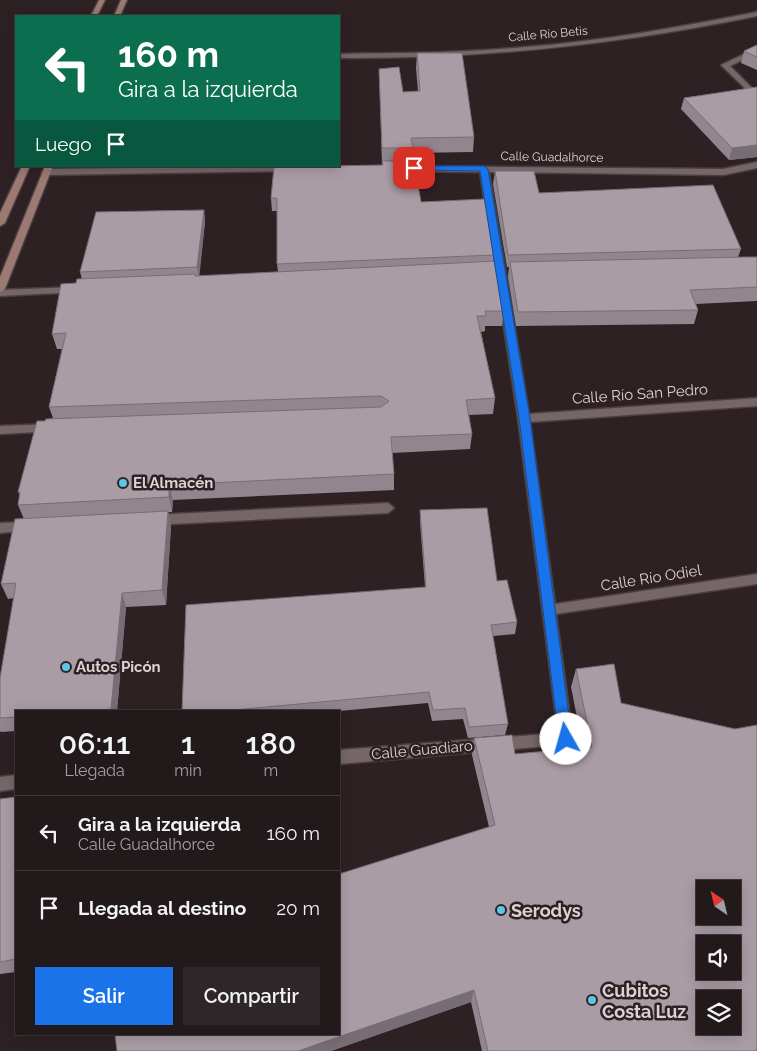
<!DOCTYPE html>
<html lang="es">
<head>
<meta charset="utf-8">
<style>
	:root { --surface:#22191b; --page:#2e2628; --text:#f1f3f6; --muted:#a2a0a3; --line:#3f383a; --accent:#1a73e8 }
	body { margin:0; font-family:Raleway,sans-serif; background:var(--page); color:var(--text); height:100vh; display:flex; flex-direction:column; font-size:19px; white-space:nowrap }
	* { box-sizing:border-box; margin:0 }
	p { font-size:16px; color:var(--muted) }
	.icon { flex:none; width:28px; height:28px; fill:none; stroke:currentColor; stroke-width:2; stroke-linecap:round; stroke-linejoin:round }
	.map { position:relative; flex:1; overflow:hidden }
	.panel { position:absolute; left:15px; top:710px; width:325px; height:325px; display:flex; flex-direction:column; background:var(--surface); border-radius:0px; box-shadow:0 2px 12px #0003,0 0 0 1px var(--line) }
	.panel>* { flex:none }
	.top-card { position:absolute; left:15px; top:15px; width:325px; height:152px; border-radius:0px; box-shadow:0 2px 12px #0003,0 0 0 1px var(--line); background:#0b6e4f; color:#fff; overflow:hidden }
	.needle { width:32px; rotate:325deg }
	.controls { position:absolute; left:696px; top:880px; display:grid; gap:10px }
	.controls a { display:grid; place-items:center; width:45px; height:45px; border-radius:0px; background:var(--surface); box-shadow:0 2px 12px #0003,0 0 0 1px var(--line); font-size:25px }
	.pin { position:absolute; display:grid; place-items:center; width:42px; height:42px; color:#fff; margin:-21px; border-radius:10px; box-shadow:0 2px 8px #0006 }
	.me { position:absolute; width:55px; margin:-28px; rotate:353deg; stroke-linejoin:round; filter:drop-shadow(0 0 4px #0008) }
	.turn { display:flex; align-items:center; gap:18px; height:105px; padding:0 20px; font-size:22px }
	.turn .icon { width:65px; height:65px; stroke-width:2.5 }
	.turn b { display:block; font-size:35px; line-height:42px }
	.then { display:flex; align-items:center; height:48px; padding:0 20px; background:#0003; gap:10px; font-size:19px }
	.eta { display:flex; justify-content:space-evenly; align-items:center; height:85px; text-align:center }
	.eta b { font-size:30px; font-weight:600; line-height:35px }
	.action { display:flex; gap:10px; margin-top:auto; padding:10px 20px }
	.action a { flex:1; height:58px; border-radius:0px; background:var(--accent); color:#fff; font-size:20px; font-weight:600; line-height:58px; text-align:center }
	.action a+a { background:var(--page); color:var(--text) }
	ul { padding:0; list-style:none }
	li { display:flex; align-items:center; gap:15px; height:75px; padding:0 20px; border-top:1px solid var(--line) }
	li div { flex:1 }
	li b { display:block; font-size:19px }
	li em { font-style:normal }
	.map>svg:first-child { display:block }
</style>
</head>
<body>
<div class="map">
<svg width="757" height="1051" viewBox="0 0 757 1051">
	<rect width="100%" height="100%" fill="#2e2124"/>
	<g fill="none" stroke-linecap="round" stroke-linejoin="round">
		<defs>
			<g id="service">
				<polygon points="51,424 57,428 55,431 0,434 0,426"/>
				<polygon points="388,503 394,508 388,513 153,525 147,520 153,515"/>
				<polygon points="28,522 32,524 34,527 32,530 0,533 0,523"/>
			</g>
			<g id="minor">
				<path d="M 757,12 L 757,16 C 616,45 482,59 339,58 L 339,54 C 401,53 463,53 525,47 C 603,41 680,27 757,12 Z"/>
				<polygon points="757,48 757,53 730,66 757,93 757,100 721,65"/>
				<polygon points="757,162 757,168 723,175 489,172 529,414 757,398 757,406 530,422 555,604 757,574 757,584 556,614 573,739 571,744 339,764 339,750 558,733 518,418 480,172 399,171 395,168 396,166 723,169"/>
				<polygon points="289,166 292,167 292,171 46,175 42,172 46,169"/>
				<polygon points="75,287 80,290 79,292 0,296 0,290"/>
				<polygon points="16,775 16,789 0,791 0,777"/>
			</g>
			<g id="secondary">
				<polygon points="99,0 105,0 97,16 91,16"/>
				<polygon points="121,0 127,0 120,16 114,16"/>
				<polygon points="22,166 30,166 5,223 0,226 0,213"/>
				<polygon points="45,166 53,166 5,289 0,292 0,277"/>
			</g>
		</defs>
		<use href="#service" stroke="#493f40" stroke-width="3"/>
		<use href="#minor" stroke="#493f40" stroke-width="3"/>
		<use href="#secondary" stroke="#493f40" stroke-width="3"/>
		<use href="#service" fill="#766668" fill-rule="evenodd"/>
		<use href="#minor" fill="#766668" fill-rule="evenodd"/>
		<use href="#secondary" fill="#9d7973" fill-rule="evenodd"/>
	</g>
	<g fill="#92868e">
		<polygon points="757,45 757,70 741,63 744,51"/>
		<polygon points="417,53 474,137 473,152 413,153 412,161 421,202 494,255 493,262 504,311 502,326 485,326 485,331 481,332 495,398 493,414 469,415 472,434 470,449 392,453 394,474 394,490 173,500 172,512 168,512 171,526 166,605 126,607 117,711 16,711 16,731 1,732 0,731 0,718 14,598 8,599 1,584 24,519 18,505 20,495 18,492 45,421 53,418 49,407 62,349 57,349 52,334 76,283 82,279 80,272 204,210 205,222 199,276 278,272 277,264 277,211 272,211 271,198 382,165 379,69 403,92 418,91 416,68"/>
		<polygon points="757,87 757,157 729,160 681,109 684,98"/>
		<polygon points="495,171 539,193 741,249 738,257 757,257 757,301 696,304 698,310 694,324 516,326 508,277 509,267 507,267 493,184"/>
		<polygon points="420,510 497,581 517,622 515,634 493,636 508,724 505,735 468,738 463,719 432,721 428,703 339,711 182,711 425,587 420,522"/>
		<polygon points="576,669 621,703 757,1051 482,1051 471,1002 331,1051 117,1051 489,827 472,755 474,738 515,754 583,748 571,687"/>
		<polygon points="16,797 16,972 0,974 0,799"/>
	</g>
	<g fill="#776d74">
		<polygon points="757,145 757,157 729,160 732,148"/>
		<polygon points="204,210 205,222 199,280 197,267"/>
		<polygon points="169,485 173,500 172,512 169,497"/>
		<polygon points="168,511 171,526 166,605 162,590"/>
		<polygon points="122,593 126,607 117,711 112,711 111,709"/>
		<polygon points="474,990 471,1002 331,1051 298,1051"/>
	</g>
	<g fill="#aa9ca5" stroke="#776d74" fill-rule="evenodd">
		<polygon points="757,45 757,57 744,51"/>
		<polygon points="417,53 462,53 474,137 411,138 413,148 382,148 379,69 399,67 403,92 420,91"/>
		<polygon points="757,87 757,145 732,148 684,98"/>
		<polygon points="382,161 414,161 421,202 485,199 494,255 277,264 277,198 271,198 274,167 383,165"/>
		<polygon points="495,171 534,171 539,193 713,185 741,249 508,255"/>
		<polygon points="204,210 197,267 80,272 96,212"/>
		<polygon points="746,257 757,257 757,287 690,290 698,310 518,312 510,262"/>
		<polygon points="496,261 504,311 485,311 486,316 477,316 495,398 466,400 472,434 391,437 394,474 169,485 169,497 18,505 20,492 18,492 37,421 45,421 46,419 381,407 389,401 381,396 49,407 66,333 52,334 61,284 76,283 77,279 195,274 195,276"/>
		<polygon points="487,508 497,581 507,580 517,622 491,625 508,724 469,727 465,708 433,710 429,692 223,711 182,711 186,605 426,587 420,510"/>
		<polygon points="168,511 162,590 122,593 111,709 83,711 16,711 16,717 0,718 0,678 16,583 1,584 15,519"/>
		<path d="M 614,664 L 621,703 L 735,729 L 757,725 L 757,1051 L 488,1051 L 474,990 L 298,1051 L 117,1051 L 115,1034 L 339,1034 L 339,874 L 495,825 L 474,738 L 512,735 L 515,754 L 592,747 L 576,669 ZM 705,889 L 732,889 L 732,916 L 705,916 ZM 705,944 L 732,944 L 732,971 L 705,971 ZM 705,999 L 732,999 L 732,1026 L 705,1026 Z"/>
		<polygon points="16,797 16,959 0,962 0,799"/>
	</g>
	<polygon fill="#1a73e8" stroke="#114b97" points="411,166 484,166 488,169 530,418 572,739 570,743 566,745 561,743 559,739 519,418 480,171 414,170 410,168"/>
	<g fill="#59c8e5" stroke="#2e2124" stroke-width="2">
		<circle cx="123" cy="483" r="5"/>
		<circle cx="66" cy="667" r="5"/>
		<circle cx="501" cy="910" r="5"/>
		<circle cx="592" cy="1000" r="5"/>
	</g>
	<g text-anchor="middle" dominant-baseline="central" stroke-width="5" stroke-linejoin="round" paint-order="stroke">
		<g font-size="12" fill="#dbd2d3" stroke="#2e2124">
			<text transform="translate(548 34) rotate(-5)">Calle Río Betis</text>
			<text transform="translate(552 157) rotate(1)">Calle Guadalhorce</text>
		</g>
		<g font-size="15" fill="#dbd2d3" stroke="#2e2124">
			<text transform="translate(640 394) rotate(-4)">Calle Río San Pedro</text>
			<text transform="translate(651 578) rotate(-9)">Calle Río Odiel</text>
			<text transform="translate(422 750) rotate(-5)">Calle Guadiaro</text>
		</g>
		<g font-size="15" font-weight="bold" fill="#dbd2d3" stroke="#2e2124" text-anchor="start">
			<text x="133" y="483">El Almacén</text>
			<text x="76" y="667">Autos Picón</text>
		</g>
		<g font-size="18" font-weight="bold" fill="#dbd2d3" stroke="#2e2124" text-anchor="start">
			<text x="511" y="910">Serodys</text>
			<text x="602" y="990">Cubitos<tspan x="602" dy="21">Costa Luz</tspan></text>
		</g>
	</g>
</svg>
<div class="controls">
<a><svg class="needle" viewBox="-14 -14 28 28"><path d="M0-13l5 13h-10z" fill="#e53935"/><path d="M0 13l5-13h-10z" fill="#a2a0a3"/></svg></a>
<a><svg class="icon" aria-label="sound" viewBox="0 0 24 24"><path d="M4 9h4l5-4v14l-5-4H4zM17 9q2 3 0 6"/></svg></a>
<a><svg class="icon" aria-label="layers" viewBox="0 0 24 24"><path d="M12 4l9 5-9 5-9-5zM3 14l9 5 9-5"/></svg></a>
</div>
<div class="pin" style="left:414px;top:168px;background:#d93025"><svg class="icon" aria-label="arrive" viewBox="0 0 24 24"><path d="M6 21V4h12l-3 4 3 4H6"/></svg></div>
<svg class="me" style="left:566px;top:739px" viewBox="-20 -20 40 40"><circle r="19" fill="#fff"/><path d="M0-13L10 11 0 6-10 11z" fill="#1a73e8"/></svg>
<div class="top-card">
<div class="turn"><svg class="icon" aria-label="left" viewBox="0 0 24 24"><path d="M17 20v-9H6M10 6l-5 5 5 5"/></svg><div><b>160 m</b>Gira a la izquierda</div></div>
<div class="then">Luego<svg class="icon" aria-label="arrive" viewBox="0 0 24 24"><path d="M6 21V4h12l-3 4 3 4H6"/></svg></div>
</div>
<section class="panel">
<div class="eta">
<div><b>06:11</b><p>Llegada</p></div>
<div><b>1</b><p>min</p></div>
<div><b>180</b><p>m</p></div>
</div>
<ul>
<li><svg class="icon" aria-label="left" viewBox="0 0 24 24"><path d="M17 20v-9H6M10 6l-5 5 5 5"/></svg><div><b>Gira a la izquierda</b><p>Calle Guadalhorce</p></div><em>160 m</em></li>
<li><svg class="icon" aria-label="arrive" viewBox="0 0 24 24"><path d="M6 21V4h12l-3 4 3 4H6"/></svg><div><b>Llegada al destino</b></div><em>20 m</em></li>
</ul>
<div class="action"><a>Salir</a><a>Compartir</a></div>
</section>
</div>
</body>
</html>
